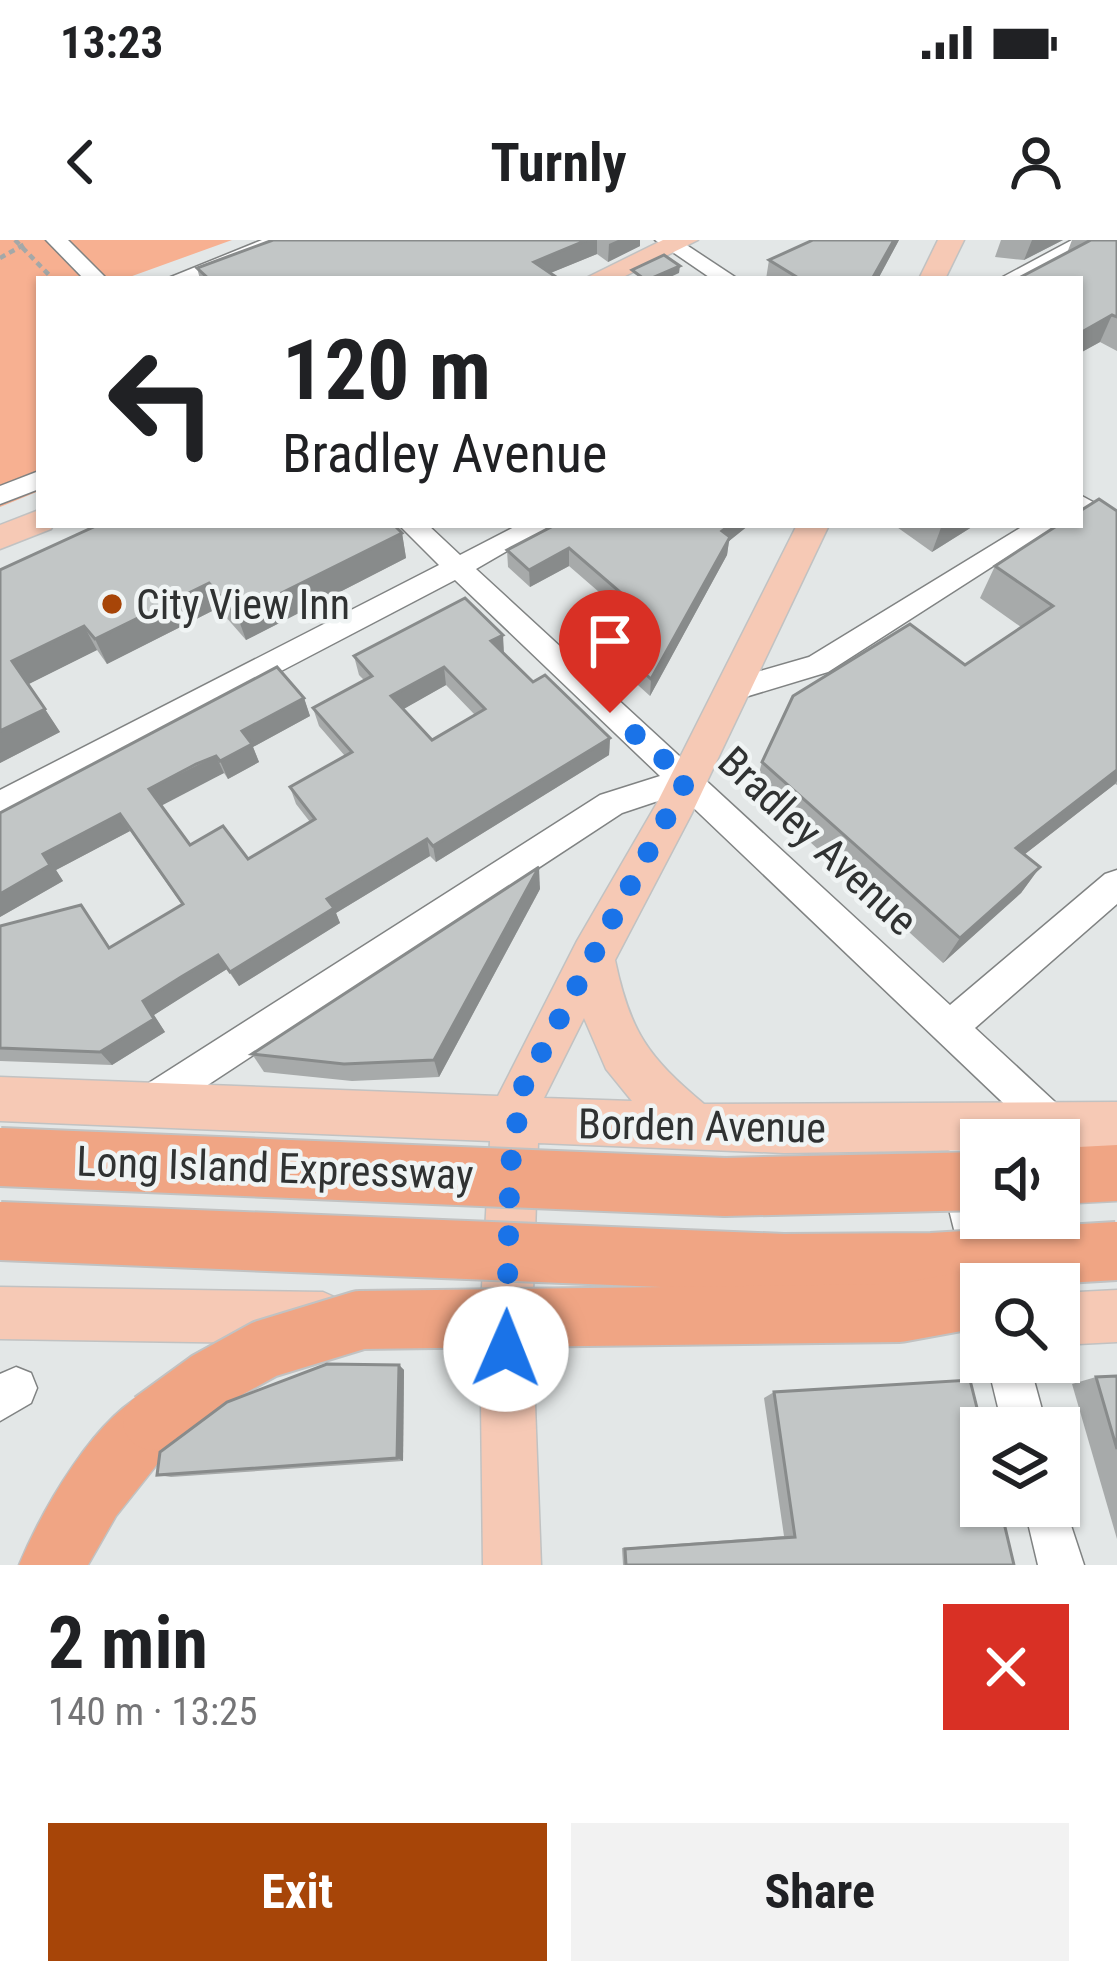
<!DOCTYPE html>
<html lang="en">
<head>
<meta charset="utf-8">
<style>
	:root { --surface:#fff; --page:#f2f2f2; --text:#202124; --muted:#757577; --accent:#a74508 }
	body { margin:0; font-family:"Roboto Condensed",sans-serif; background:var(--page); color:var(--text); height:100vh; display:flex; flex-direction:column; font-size:45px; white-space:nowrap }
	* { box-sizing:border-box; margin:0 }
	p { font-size:39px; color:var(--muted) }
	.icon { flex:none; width:66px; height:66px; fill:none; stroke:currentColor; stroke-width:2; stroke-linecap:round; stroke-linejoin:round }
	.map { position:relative; height:1325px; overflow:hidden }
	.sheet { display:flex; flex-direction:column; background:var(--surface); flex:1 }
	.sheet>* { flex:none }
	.top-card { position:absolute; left:36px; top:36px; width:1047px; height:252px; border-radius:0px; box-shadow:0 3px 9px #0004; background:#fff; color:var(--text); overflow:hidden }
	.fabs { position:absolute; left:960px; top:879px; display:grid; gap:24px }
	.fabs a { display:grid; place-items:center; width:120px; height:120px; border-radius:0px; background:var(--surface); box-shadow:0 3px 9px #0004; font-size:60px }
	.pin { position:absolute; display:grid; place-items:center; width:102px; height:102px; color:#fff; margin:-123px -51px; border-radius:50% 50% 50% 0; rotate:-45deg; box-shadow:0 0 12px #0007 }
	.pin .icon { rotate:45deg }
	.me { position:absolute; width:132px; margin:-66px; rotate:1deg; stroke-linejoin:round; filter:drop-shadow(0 0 9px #0008) }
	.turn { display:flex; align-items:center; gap:42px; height:252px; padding:0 48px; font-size:54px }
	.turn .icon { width:156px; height:156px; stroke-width:2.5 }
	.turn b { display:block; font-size:84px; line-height:102px }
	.round { display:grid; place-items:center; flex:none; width:126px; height:126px; border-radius:0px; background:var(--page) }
	.summary { display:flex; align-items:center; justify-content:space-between; height:204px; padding:0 48px }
	h1 { font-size:72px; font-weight:700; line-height:90px }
	.action { display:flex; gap:24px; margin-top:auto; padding:24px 48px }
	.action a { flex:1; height:138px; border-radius:0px; background:var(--accent); color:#fff; font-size:48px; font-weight:700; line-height:138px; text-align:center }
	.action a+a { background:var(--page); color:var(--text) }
	.status { display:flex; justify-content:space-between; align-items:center; height:84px; padding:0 60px; background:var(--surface); direction:ltr }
	.status svg { height:33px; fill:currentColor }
	header { display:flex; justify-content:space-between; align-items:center; height:156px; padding:0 48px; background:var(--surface); font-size:54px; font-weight:700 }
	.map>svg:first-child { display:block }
</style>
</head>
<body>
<div class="status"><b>13:23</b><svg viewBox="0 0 49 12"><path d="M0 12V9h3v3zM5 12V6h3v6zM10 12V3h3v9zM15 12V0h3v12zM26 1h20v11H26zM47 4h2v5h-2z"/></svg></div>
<header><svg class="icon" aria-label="back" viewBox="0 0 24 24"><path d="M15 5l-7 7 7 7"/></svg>Turnly<svg class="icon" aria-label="person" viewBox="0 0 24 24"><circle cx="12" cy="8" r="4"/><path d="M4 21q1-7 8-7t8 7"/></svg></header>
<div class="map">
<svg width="1117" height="1325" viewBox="0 0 1117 1325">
	<rect width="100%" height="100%" fill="#e3e7e7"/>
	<polygon fill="#f7b091" points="0,0 232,0 124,39 39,39 39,251 0,267"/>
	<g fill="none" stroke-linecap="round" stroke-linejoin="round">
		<defs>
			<g id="minor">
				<polygon points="46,0 68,0 107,39 84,39"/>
				<polygon points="262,0 291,0 196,39 166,39"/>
				<polygon points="655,0 679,0 738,39 712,39"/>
				<polygon points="1072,0 1098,0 1026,39 999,39"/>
				<polygon points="39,231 39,249 0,264 0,246"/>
				<polygon points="1080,255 1117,275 1117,296 1080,275"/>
				<polygon points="399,285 428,285 460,315 518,285 552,285 476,329 950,765 1105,634 1117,630 1117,664 975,788 1068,874 1074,887 1068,900 1059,903 1042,900 679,554 622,573 159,877 146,883 133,877 128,865 133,853 600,555 660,536 455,340 0,578 0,550 439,325"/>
				<polygon points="1025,285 1057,285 828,432 732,461 722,458 718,450 722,442 809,417"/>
				<polygon points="957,907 970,913 981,944 981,978 990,978 1005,1033 1000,1044 981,1044 981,1051 971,1047 965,1033 938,926 944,913"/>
				<polygon points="987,1122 1029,1122 1047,1188 1003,1188"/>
				<polygon points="16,1127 31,1133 37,1148 31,1163 0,1181 0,1134"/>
				<polygon points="1059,1249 1084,1325 1038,1325 1024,1266 1059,1266"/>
			</g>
			<g id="major">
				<polygon points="663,0 698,0 619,39 584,39"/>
				<polygon points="938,0 964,0 945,39 919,39"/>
				<polygon points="39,270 39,285 53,285 51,289 0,309 0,285"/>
				<path d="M 797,285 L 829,285 L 692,573 L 615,720 C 630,792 648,817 704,864 L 1117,862 L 1117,908 L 1059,909 L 1059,900 L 981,900 L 981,910 L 784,913 L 538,903 L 532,1083 L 541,1325 L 483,1325 L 480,1083 L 490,901 L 0,881 L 0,837 L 498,856 L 577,701 L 657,563 ZM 584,778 L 606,829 L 632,861 L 544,858 Z"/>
				<polygon points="0,1047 323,1052 341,1060 349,1078 341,1096 323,1104 0,1099"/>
				<polygon points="1117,1050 1117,1102 1059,1105 1059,1053"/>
			</g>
			<g id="highway">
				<polygon points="1117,905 1117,961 1059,964 1059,908"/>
				<path d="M 152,1150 L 174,1159 L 183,1181 L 174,1203 L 116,1276 L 88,1325 L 19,1325 C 42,1270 96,1173 152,1150 Z"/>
			</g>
		</defs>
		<use href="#minor" stroke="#808383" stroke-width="3"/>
		<use href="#major" stroke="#c1c2c2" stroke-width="3"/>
		<use href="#highway" stroke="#c1c2c2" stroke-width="3"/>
		<g stroke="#a4a8a8" stroke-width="4.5" stroke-dasharray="6 4.5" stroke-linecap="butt">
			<polyline points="15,0 53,39"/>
			<polyline points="0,18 25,4"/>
		</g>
		<use href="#minor" fill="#fff" fill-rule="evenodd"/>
		<use href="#major" fill="#f6c9b5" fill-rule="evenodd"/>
		<use href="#highway" fill="#f0a584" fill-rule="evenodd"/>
		<defs>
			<g id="highway-bridge">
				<polyline points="0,917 725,947 981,941"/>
				<polyline points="0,991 783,1023 932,1022 1117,1011"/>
				<polyline points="152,1181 207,1141 265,1109 360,1080 899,1073 981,1058"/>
			</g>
		</defs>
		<use href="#highway-bridge" stroke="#c1c2c2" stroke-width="62" stroke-linecap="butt"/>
		<use href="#highway-bridge" stroke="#f0a584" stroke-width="58"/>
	</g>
	<g fill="#a7aaaa" fill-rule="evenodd">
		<polygon points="273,0 640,0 640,6 608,22 597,14 550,33 559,39 200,39 197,28"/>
		<polygon points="813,0 899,0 878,39 766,39 769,20"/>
		<polygon points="1001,0 1063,0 1024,20 995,17"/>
		<polygon points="1072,0 1117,0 1117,111 1100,102 1080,113 1080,39 1067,13"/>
		<polygon points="1117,271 1117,545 1115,544 1025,614 1040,627 1021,653 943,723 754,551 762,522 965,425 1021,387 980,358 995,326"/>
		<polygon points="556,285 749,285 729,301 727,315 650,456 586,398 586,381 614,365 569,326 530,347 508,327 507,310"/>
		<polygon points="894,285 975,285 932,312"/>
		<polygon points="402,293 406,318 246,400 218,368 107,424 97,410 28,444 60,492 0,523 0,330"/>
		<path d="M 504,413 L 533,442 L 610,498 L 609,515 L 436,622 L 430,616 L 336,673 L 340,683 L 239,746 L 227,729 L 191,751 L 154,775 L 165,792 L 112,825 L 0,821 L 0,686 L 81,665 L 110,707 L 182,665 L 130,591 L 56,630 L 63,641 L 0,677 L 0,573 L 304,458 L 310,476 L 253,507 L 259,522 L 228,539 L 224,533 L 204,542 L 161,565 L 190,605 L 248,619 L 310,582 L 296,564 L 290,547 L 345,516 L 319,486 L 313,468 L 364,440 L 359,435 L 354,416 ZM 446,445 L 475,475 L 432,500 L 403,469 Z"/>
		<polygon points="540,649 439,837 352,841 264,832 252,814"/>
		<polygon points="399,1125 404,1130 403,1221 171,1237 157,1235"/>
		<polygon points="1117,1136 1117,1299 1072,1144 1096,1137"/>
		<polygon points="774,1152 1014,1325 623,1325 622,1308 784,1296 764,1158"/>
	</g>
	<g fill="#888b8b">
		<polygon points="587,0 597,0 597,14 536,39 534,22"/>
		<polygon points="618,0 640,0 640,6 608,22 609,4"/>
		<polygon points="894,0 899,0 878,39 872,39"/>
		<polygon points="1032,0 1063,0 1024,20"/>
		<polygon points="680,26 679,33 666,39 650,39"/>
		<polygon points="1112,75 1100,102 1080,113 1080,93"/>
		<polygon points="730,285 749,285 729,301 727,315 650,456 651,439 722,291"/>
		<polygon points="942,285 975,285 932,312"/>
		<polygon points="402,293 406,318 246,400 237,375"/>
		<polygon points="569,308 569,326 530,347 529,330"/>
		<polygon points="209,343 218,368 107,424 95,399"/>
		<polygon points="84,386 97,410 27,445 12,421"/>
		<polygon points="503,395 504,413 491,401"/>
		<polygon points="444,427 446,445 395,474 391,456"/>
		<polygon points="304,458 310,476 253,507 259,522 228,539 220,521 242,491"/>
		<polygon points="45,469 60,492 0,523 0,491"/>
		<polygon points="610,498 609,515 436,622 433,606"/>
		<polygon points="216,516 224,533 159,567 149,549"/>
		<polygon points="1117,530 1117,541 1115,544 998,635 1016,608"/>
		<polygon points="120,574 130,591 56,630 63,641 0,677 0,654 43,614"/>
		<polygon points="427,599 430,616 336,673 340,683 239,746 230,732 327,659"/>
		<polygon points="539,627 540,649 439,837 434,820"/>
		<polygon points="1040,627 1021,653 943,723 960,698"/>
		<polygon points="218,715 227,729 154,775 165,792 112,825 100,812 143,761"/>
		<polygon points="399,1125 404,1130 403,1221 397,1218"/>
	</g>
	<g fill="#c2c6c6" stroke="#888b8b" stroke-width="3" fill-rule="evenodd">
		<polygon points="273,0 587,0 534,22 559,39 209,39 197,28"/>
		<polygon points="813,0 894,0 872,39 800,39 769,20"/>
		<polygon points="1091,0 1117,0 1117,77 1112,75 1080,93 1080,39 1017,39"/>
		<polygon points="664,15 680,26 650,39 644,39 632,30"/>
		<polygon points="1099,259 1117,271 1117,530 1016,608 1040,627 960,698 762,522 793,456 910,384 965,425 1053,366 995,326 1058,285 1080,285 1080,271"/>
		<polygon points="98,285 394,285 402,293 237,375 209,343 95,399 84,386 12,421 45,469 0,491 0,330"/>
		<polygon points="555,285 730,285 722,291 730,297 651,439 586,381 627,358 569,308 529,330 507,310"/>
		<path d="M 465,358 L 503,395 L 491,401 L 533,442 L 545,435 L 610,498 L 433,606 L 427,599 L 327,659 L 334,668 L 230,732 L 218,715 L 181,737 L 143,761 L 154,779 L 100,812 L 0,808 L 0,686 L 81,665 L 109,708 L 183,664 L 120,574 L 43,614 L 50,625 L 0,654 L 0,573 L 277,427 L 304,458 L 242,491 L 252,504 L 220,521 L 216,516 L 196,524 L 149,549 L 190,605 L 223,586 L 248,619 L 315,579 L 290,547 L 352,512 L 313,468 L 372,436 L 354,416 ZM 444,427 L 485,469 L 432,500 L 391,456 Z"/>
		<polygon points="539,627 434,820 344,824 252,814"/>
		<polygon points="327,1124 399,1125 397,1218 157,1235 160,1212 227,1162"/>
		<polygon points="1117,1136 1117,1209 1096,1137"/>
		<polygon points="970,1140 982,1188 981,1266 1000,1266 1014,1325 626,1325 625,1309 795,1297 774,1152"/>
	</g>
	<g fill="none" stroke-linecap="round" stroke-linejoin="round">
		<polyline stroke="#1a73e8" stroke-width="21" stroke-dasharray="0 37.8" points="506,1109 510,928 522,849 687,539 610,473"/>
	</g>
	<circle fill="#a74508" stroke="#f0f4f4" stroke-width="4.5" cx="112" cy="364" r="12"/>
	<g text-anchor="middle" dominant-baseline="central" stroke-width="9" stroke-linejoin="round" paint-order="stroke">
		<g font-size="42" fill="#303232" stroke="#f0f4f4" text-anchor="start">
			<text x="136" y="364">City View Inn</text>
		</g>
		<g font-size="42" fill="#303232" stroke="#f0f4f4">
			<text transform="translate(818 601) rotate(43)">Bradley Avenue</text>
			<text transform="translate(702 886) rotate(1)">Borden Avenue</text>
			<text transform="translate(275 928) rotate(2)">Long Island Expressway</text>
		</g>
	</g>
</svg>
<div class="fabs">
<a><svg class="icon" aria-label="sound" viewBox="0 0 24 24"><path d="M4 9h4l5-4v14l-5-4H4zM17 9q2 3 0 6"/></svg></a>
<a><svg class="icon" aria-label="search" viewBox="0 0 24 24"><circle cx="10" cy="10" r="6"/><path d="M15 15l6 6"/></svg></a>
<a><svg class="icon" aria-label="layers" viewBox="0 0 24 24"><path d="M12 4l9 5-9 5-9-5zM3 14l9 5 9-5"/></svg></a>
</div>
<div class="pin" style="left:610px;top:473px;background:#d93025"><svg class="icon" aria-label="arrive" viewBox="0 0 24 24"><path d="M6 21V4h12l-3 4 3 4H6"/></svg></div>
<svg class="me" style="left:506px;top:1109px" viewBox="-20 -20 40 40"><circle r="19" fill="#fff"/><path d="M0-13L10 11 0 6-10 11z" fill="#1a73e8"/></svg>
<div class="top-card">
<div class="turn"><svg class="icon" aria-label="left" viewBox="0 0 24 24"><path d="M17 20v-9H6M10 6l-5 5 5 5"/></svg><div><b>120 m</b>Bradley Avenue</div></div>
</div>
</div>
<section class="sheet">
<div class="summary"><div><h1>2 min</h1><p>140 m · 13:25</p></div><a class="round" style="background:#d93025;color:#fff"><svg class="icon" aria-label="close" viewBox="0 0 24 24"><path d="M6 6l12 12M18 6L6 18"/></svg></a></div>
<div class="action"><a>Exit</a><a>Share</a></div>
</section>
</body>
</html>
